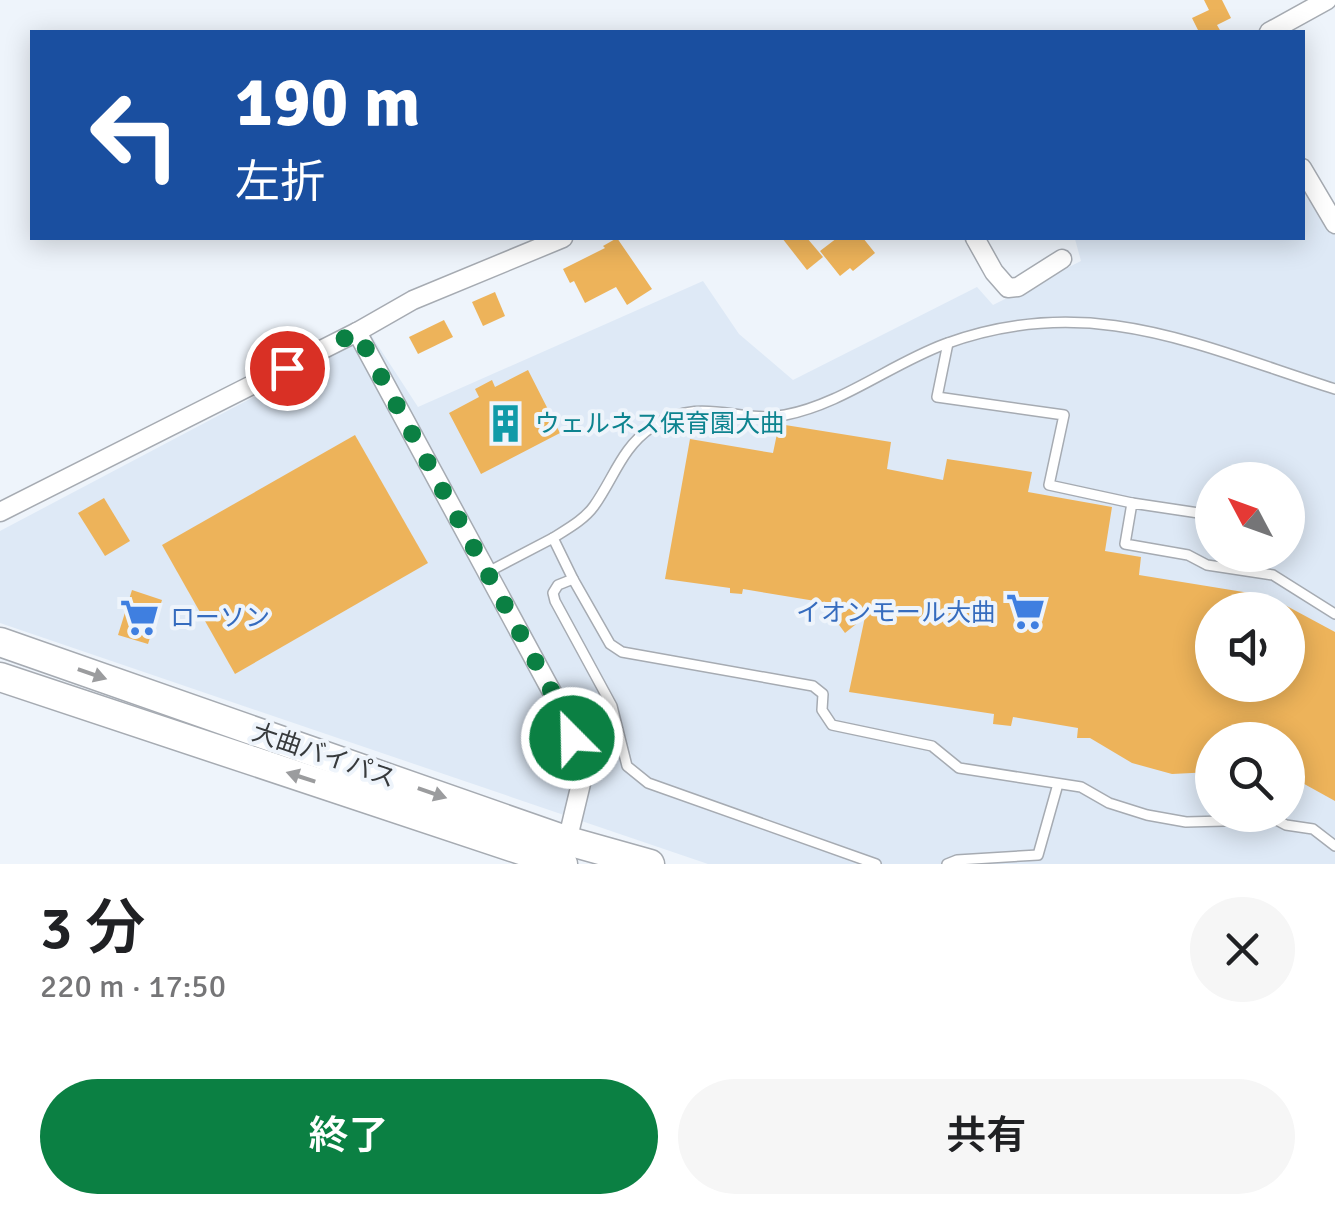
<!DOCTYPE html>
<html lang="ja">
<head>
<meta charset="utf-8">
<style>
	:root { --surface:#fff; --page:#f6f6f6; --text:#202124; --muted:#757577; --accent:#0b8043 }
	body { margin:0; font-family:Signika,"Noto Sans JP",sans-serif; background:var(--page); color:var(--text); height:100vh; display:flex; flex-direction:column; font-size:38px; white-space:nowrap }
	* { box-sizing:border-box; margin:0 }
	p { font-size:32px; color:var(--muted) }
	.icon { flex:none; width:55px; height:55px; fill:none; stroke:currentColor; stroke-width:2; stroke-linecap:round; stroke-linejoin:round }
	.map { position:relative; height:864px; overflow:hidden }
	.drawer { display:flex; flex-direction:column; background:var(--surface); flex:1 }
	.drawer>* { flex:none }
	.top-card { position:absolute; left:30px; top:30px; width:1275px; height:210px; border-radius:0px; box-shadow:0 5px 25px #0003; background:#1a4fa0; color:#fff; overflow:hidden }
	.needle { width:65px; rotate:311deg }
	.controls { position:absolute; left:1195px; top:462px; display:grid; gap:20px }
	.controls a { display:grid; place-items:center; width:110px; height:110px; border-radius:50%; background:var(--surface); box-shadow:0 5px 25px #0003; font-size:50px }
	.pin { position:absolute; display:grid; place-items:center; width:85px; height:85px; color:#fff; margin:-42px; border:5px solid #fff; border-radius:50%; box-shadow:0 2px 10px #0007 }
	.me { position:absolute; width:110px; margin:-55px; rotate:337deg; stroke-linejoin:round; filter:drop-shadow(0 0 8px #0008) }
	.turn { display:flex; align-items:center; gap:35px; height:210px; padding:0 40px; font-size:45px }
	.turn .icon { width:130px; height:130px; stroke-width:2.5 }
	.turn b { display:block; font-size:70px; line-height:85px }
	.round { display:grid; place-items:center; flex:none; width:105px; height:105px; border-radius:52px; background:var(--page) }
	.headline { display:flex; align-items:center; justify-content:space-between; height:170px; padding:0 40px }
	h1 { font-size:60px; font-weight:600; line-height:75px }
	.button { display:flex; gap:20px; margin-top:auto; padding:20px 40px }
	.button a { flex:1; height:115px; border-radius:60px; background:var(--accent); color:#fff; font-size:40px; font-weight:600; line-height:115px; text-align:center }
	.button a+a { background:var(--page); color:var(--text) }
	.map>svg:first-child { display:block }
</style>
</head>
<body>
<div class="map">
<svg width="1335" height="864" viewBox="0 0 1335 864">
	<rect width="100%" height="100%" fill="#eef4fb"/>
	<path fill="#dee9f6" fill-rule="evenodd" d="M 1303,180 L 1335,235 L 1335,864 L 708,864 L 0,623 L 0,531 L 371,335 L 418,407 L 703,281 L 739,334 L 793,380 L 977,287 L 993,305 L 1081,261 L 1075,239 L 1078,238 L 1302,238 ZM 1212,480 L 1288,480 L 1288,555 L 1212,555 ZM 1212,610 L 1288,610 L 1288,685 L 1212,685 ZM 1212,740 L 1288,740 L 1288,815 L 1212,815 Z"/>
	<g fill="#edb35a" fill-rule="evenodd">
		<polygon points="1204,0 1222,0 1231,18 1217,25 1221,32 1199,32 1192,18 1209,10"/>
		<polygon points="617,238 652,289 627,305 616,287 585,303 574,281 570,283 563,269 605,248 603,246"/>
		<polygon points="782,238 807,238 823,257 807,270"/>
		<polygon points="837,238 863,238 875,253 853,271 850,268 840,276 820,251"/>
		<polygon points="495,292 505,316 483,326 472,302"/>
		<polygon points="444,320 453,337 418,354 409,337"/>
		<polygon points="528,370 560,433 481,474 449,413 479,397 475,389 492,380 495,387"/>
		<path d="M 779,424 L 891,442 L 887,469 L 943,480 L 947,459 L 1032,472 L 1028,492 L 1112,507 L 1105,551 L 1141,557 L 1139,575 L 1268,596 L 1335,632 L 1335,801 L 1288,775 L 1288,740 L 1212,740 L 1212,772 L 1172,774 L 1132,763 L 1090,738 L 1077,738 L 1078,728 L 1013,717 L 1011,726 L 993,724 L 994,714 L 849,692 L 865,617 L 845,633 L 834,618 L 852,607 L 743,589 L 742,594 L 730,593 L 730,588 L 665,579 L 690,439 L 773,453 ZM 1212,610 L 1288,610 L 1288,685 L 1212,685 Z"/>
		<polygon points="355,435 428,563 235,674 162,545"/>
		<polygon points="104,498 130,541 105,556 78,513"/>
		<polygon points="132,590 162,600 148,644 118,635"/>
	</g>
	<g fill="none" stroke-linecap="round" stroke-linejoin="round">
		<defs>
			<g id="service">
				<polyline points="948,343 937,397 1064,415 1049,485 1132,503"/>
				<polyline points="1212,515 1132,503 1125,544 1188,555 1207,565 1273,575 1335,614"/>
				<path d="M 553,538 C 567,529 584,520 594,506 C 614,478 622,447 652,427 C 702,394 737,424 785,415 C 842,404 891,364 945,344 C 1089,291 1199,346 1335,389"/>
				<polyline points="488,572 553,538 573,579 558,585 553,593 555,601 612,706 627,766 648,783 876,864"/>
				<polyline points="573,579 610,644 622,652 813,686 823,694 822,710 832,725 932,746 959,768 1081,787 1109,803 1147,815 1186,822 1224,821 1251,815"/>
				<polyline points="1267,815 1286,825 1313,829 1335,846"/>
				<polyline points="947,864 957,860 1038,855 1058,784"/>
			</g>
			<g id="minor">
				<polyline points="1269,32 1327,0"/>
				<polyline points="1302,168 1335,224"/>
				<polyline points="975,238 994,272 1008,288 1018,287 1062,259"/>
				<polyline points="357,332 559,705 584,771 565,850"/>
				<polyline points="0,512 357,332 413,300 563,238"/>
			</g>
			<g id="trunk">
				<polyline points="0,642 568,841 650,864"/>
				<polyline points="0,677 563,864"/>
			</g>
		</defs>
		<use href="#service" stroke="#a6abb2" stroke-width="12"/>
		<use href="#minor" stroke="#a6abb2" stroke-width="21"/>
		<use href="#trunk" stroke="#a6abb2" stroke-width="31"/>
		<use href="#service" stroke="#fff" stroke-width="9"/>
		<use href="#minor" stroke="#fff" stroke-width="18"/>
		<use href="#trunk" stroke="#fff" stroke-width="28"/>
	</g>
	<defs><path id="oneway-solid" d="M-6-.8H1V-3.2L6.5 0L1 3.2V.8H-6Z" transform="scale(2.5)"/></defs>
	<g fill="#9b9c9e">
		<use href="#oneway-solid" transform="translate(92 674) rotate(19)"/>
		<use href="#oneway-solid" transform="translate(301 777) rotate(-162)"/>
		<use href="#oneway-solid" transform="translate(432 793) rotate(19)"/>
	</g>
	<g fill="none" stroke-linecap="round" stroke-linejoin="round">
		<polyline stroke="#0b8043" stroke-width="18" stroke-dasharray="0 32.4" points="287,368 357,332 559,705 572,738"/>
	</g>
	<defs>
		<symbol id="building-bare" viewBox="-9 -9 18 18"><path d="M-4-6H4V6H1V3H-1V6H-4ZM-2.5-4.3h1.7v1.8h-1.7ZM.8-4.3h1.7v1.8H.8ZM-2.5-1h1.7V.8h-1.7ZM.8-1h1.7V.8H.8Z" fill="#0f9aa8" stroke="#eef4fb" stroke-width="2.5" paint-order="stroke"/></symbol>
		<symbol id="supermarket-bare" viewBox="-9 -9 18 18"><path d="M-6-5.5h2.5l.6 2H6L4.5 2H-2.5L-4.4-4H-6ZM-1.5 3.2a1.3 1.3 0 1 0 .1 0ZM3 3.2a1.3 1.3 0 1 0 .1 0Z" fill="#3f7fe0" stroke="#eef4fb" stroke-width="2.5" paint-order="stroke"/></symbol>
	</defs>
	<g fill-rule="evenodd">
		<use href="#building-bare" x="478" y="396" width="55" height="55"/>
		<use href="#supermarket-bare" x="998" y="584" width="55" height="55"/>
		<use href="#supermarket-bare" x="112" y="590" width="55" height="55"/>
	</g>
	<g text-anchor="middle" dominant-baseline="central" stroke-width="8" stroke-linejoin="round" paint-order="stroke">
		<g font-size="25" fill="#0d838f" stroke="#eef4fb" text-anchor="start">
			<text x="535" y="423">ウェルネス保育園大曲</text>
		</g>
		<g font-size="25" fill="#366cbe" stroke="#eef4fb" text-anchor="end">
			<text x="996" y="612">イオンモール大曲</text>
			<text x="170" y="617" text-anchor="start">ローソン</text>
		</g>
		<g font-size="25" fill="#373a3c" stroke="#eef4fb">
			<text transform="translate(324 755) rotate(19)">大曲バイパス</text>
		</g>
	</g>
</svg>
<div class="controls">
<a><svg class="needle" viewBox="-14 -14 28 28"><path d="M0-13l5 13h-10z" fill="#e53935"/><path d="M0 13l5-13h-10z" fill="#757577"/></svg></a>
<a><svg class="icon" aria-label="sound" viewBox="0 0 24 24"><path d="M4 9h4l5-4v14l-5-4H4zM17 9q2 3 0 6"/></svg></a>
<a><svg class="icon" aria-label="search" viewBox="0 0 24 24"><circle cx="10" cy="10" r="6"/><path d="M15 15l6 6"/></svg></a>
</div>
<div class="pin" style="left:287px;top:368px;background:#d93025"><svg class="icon" aria-label="arrive" viewBox="0 0 24 24"><path d="M6 21V4h12l-3 4 3 4H6"/></svg></div>
<svg class="me" style="left:572px;top:738px" viewBox="-20 -20 40 40"><circle r="17" fill="#0b8043" stroke="#fff" stroke-width="3"/><path d="M0-11L8 9 0 5-8 9z" fill="#fff"/></svg>
<div class="top-card">
<div class="turn"><svg class="icon" aria-label="left" viewBox="0 0 24 24"><path d="M17 20v-9H6M10 6l-5 5 5 5"/></svg><div><b>190 m</b>左折</div></div>
</div>
</div>
<section class="drawer">
<div class="headline"><div><h1>3 分</h1><p>220 m · 17:50</p></div><a class="round"><svg class="icon" aria-label="close" viewBox="0 0 24 24"><path d="M6 6l12 12M18 6L6 18"/></svg></a></div>
<div class="button"><a>終了</a><a>共有</a></div>
</section>
</body>
</html>
